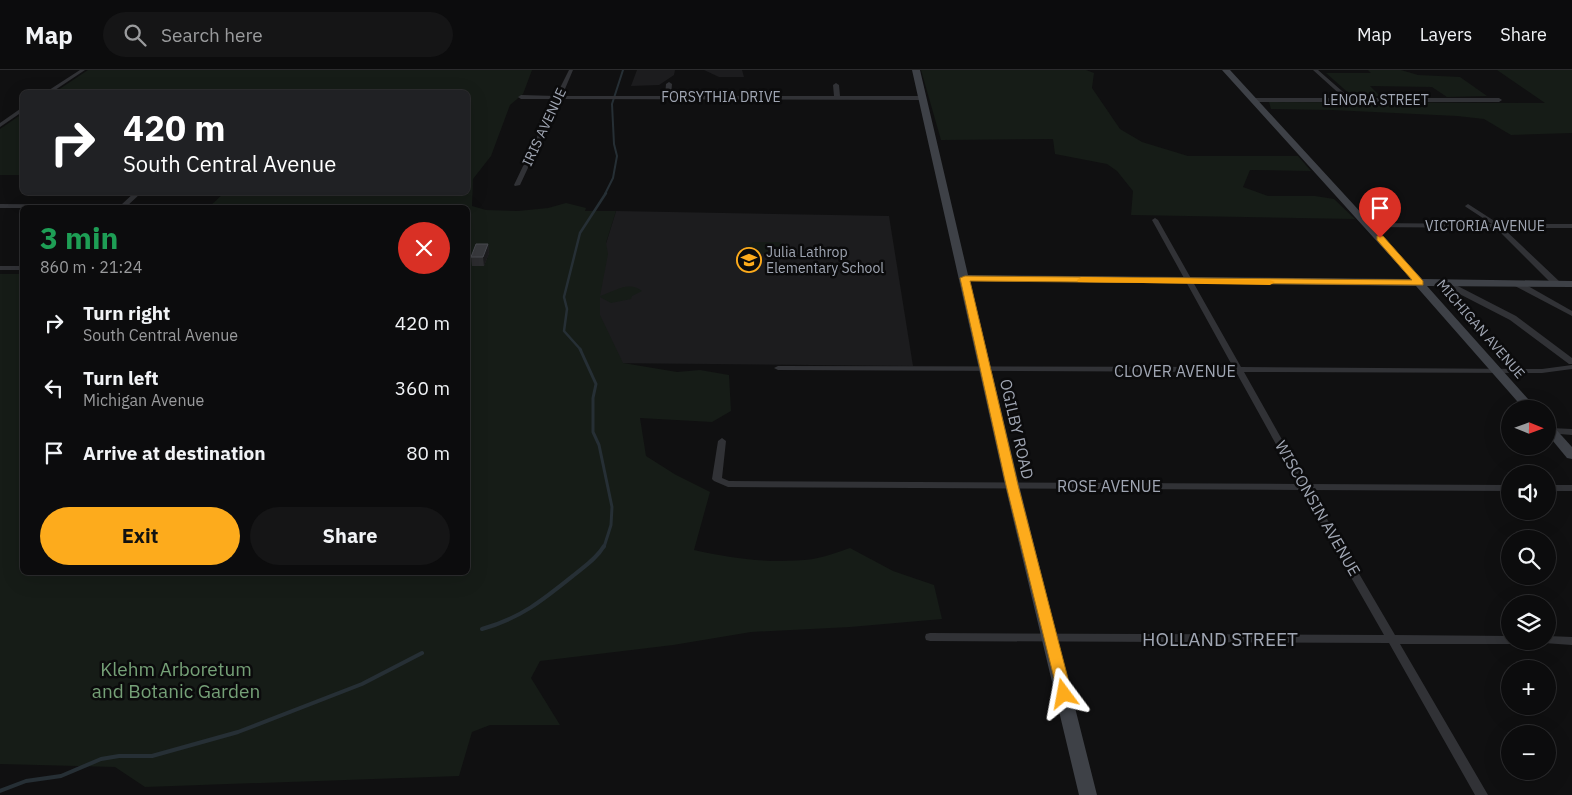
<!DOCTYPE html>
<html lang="en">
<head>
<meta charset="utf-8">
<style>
	:root { --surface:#0c0c0d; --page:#151516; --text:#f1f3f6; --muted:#9a9b9d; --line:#2c2c2e; --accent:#fdab1c }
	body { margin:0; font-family:"IBM Plex Sans",sans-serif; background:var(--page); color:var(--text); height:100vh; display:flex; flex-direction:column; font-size:19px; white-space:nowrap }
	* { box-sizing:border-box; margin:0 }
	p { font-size:16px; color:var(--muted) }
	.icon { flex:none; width:28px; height:28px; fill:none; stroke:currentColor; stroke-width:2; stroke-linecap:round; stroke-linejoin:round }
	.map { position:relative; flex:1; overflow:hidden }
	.drawer { position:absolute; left:20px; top:135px; width:450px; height:370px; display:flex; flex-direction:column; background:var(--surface); border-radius:8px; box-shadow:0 5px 20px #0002,0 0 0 1px var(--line) }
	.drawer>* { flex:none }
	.hud { position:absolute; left:20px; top:20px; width:450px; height:105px; border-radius:8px; box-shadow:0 5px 20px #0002,0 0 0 1px var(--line); background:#202124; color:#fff; overflow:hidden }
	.needle { width:32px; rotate:91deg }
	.buttons { position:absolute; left:1501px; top:330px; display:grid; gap:10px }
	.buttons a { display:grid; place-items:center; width:55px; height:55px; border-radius:50%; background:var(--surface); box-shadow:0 5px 20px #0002,0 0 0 1px var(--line); font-size:25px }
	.pin { position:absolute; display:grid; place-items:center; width:42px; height:42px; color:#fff; margin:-51px -21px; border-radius:50% 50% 50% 0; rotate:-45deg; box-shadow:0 0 5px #0007 }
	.pin .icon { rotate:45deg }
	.me { position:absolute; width:55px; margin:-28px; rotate:347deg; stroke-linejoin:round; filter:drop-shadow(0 0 4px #0008) }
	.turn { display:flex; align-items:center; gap:18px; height:105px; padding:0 20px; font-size:22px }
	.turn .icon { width:65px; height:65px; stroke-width:2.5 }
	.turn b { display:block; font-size:35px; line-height:42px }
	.round { display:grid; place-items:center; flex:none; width:52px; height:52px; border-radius:26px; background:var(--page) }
	.head { display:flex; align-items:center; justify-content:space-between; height:85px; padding:0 20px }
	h1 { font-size:30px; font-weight:700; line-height:38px; color:#1e9e55 }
	.action { display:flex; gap:10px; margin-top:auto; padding:10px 20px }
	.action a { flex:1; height:58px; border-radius:30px; background:var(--accent); color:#111; font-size:20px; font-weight:700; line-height:58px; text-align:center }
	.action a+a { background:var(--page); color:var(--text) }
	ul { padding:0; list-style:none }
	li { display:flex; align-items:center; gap:15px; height:65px; padding:0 20px }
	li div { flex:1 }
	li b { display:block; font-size:19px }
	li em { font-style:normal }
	header { display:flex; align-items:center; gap:30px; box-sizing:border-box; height:70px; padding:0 25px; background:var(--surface); border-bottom:1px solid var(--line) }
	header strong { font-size:24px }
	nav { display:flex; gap:28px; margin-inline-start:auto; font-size:18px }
	.search { width:350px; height:45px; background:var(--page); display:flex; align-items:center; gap:12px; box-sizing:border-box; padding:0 18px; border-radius:28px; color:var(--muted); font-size:19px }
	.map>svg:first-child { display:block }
</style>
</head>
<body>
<header>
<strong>Map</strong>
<div class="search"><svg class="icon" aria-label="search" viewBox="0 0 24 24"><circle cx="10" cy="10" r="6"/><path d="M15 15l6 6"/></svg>Search here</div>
<nav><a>Map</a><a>Layers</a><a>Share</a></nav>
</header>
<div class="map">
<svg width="1572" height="725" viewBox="0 0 1572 725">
	<rect width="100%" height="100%" fill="#101011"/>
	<g fill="#1c1c1e">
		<polygon points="637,0 675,0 674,5 659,15 631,16"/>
		<polygon points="704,0 742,0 744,7 719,7"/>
		<polygon points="616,141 889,146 913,296 604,293 587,235"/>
	</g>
	<g fill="#161c17">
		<path d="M 88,0 L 532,0 L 523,24 L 510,35 L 491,86 L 473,109 L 472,136 L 486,140 L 518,141 L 548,138 L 566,133 L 586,138 L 585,141 L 616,141 L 606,173 L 608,184 L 600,226 C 614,222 628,210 642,221 L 632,226 L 631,229 L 611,233 L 600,227 L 600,245 L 623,293 L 677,302 L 700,300 L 729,305 L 731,341 L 712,352 L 640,348 L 646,386 L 676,405 L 710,422 L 694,480 C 734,489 772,494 813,489 C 825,487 838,482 850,478 L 893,501 L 934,515 L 942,549 L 850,557 L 751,562 L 673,575 L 540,591 L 531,608 L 560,655 L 490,655 L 472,662 L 459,706 L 145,717 L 115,697 L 0,694 L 0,204 L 22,204 L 22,502 L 468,502 L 468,138 L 209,137 L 224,123 L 468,122 L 468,22 L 55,22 Z"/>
		<polygon points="921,0 1086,0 1094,3 1092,18 1120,59 1142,72 1188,86 1298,86 1311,101 1250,100 1243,117 1268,126 1315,126 1334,129 1355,149 1131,145 1133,121 1117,101 1107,94 1055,84 1053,69 941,70"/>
		<polygon points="1368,0 1401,0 1418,5 1460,7 1487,26 1447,27 1432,17 1370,16 1380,26 1352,26 1326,3 1371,3"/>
		<polygon points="1497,0 1572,0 1572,63 1511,65 1484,49 1457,46 1332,40 1271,39 1269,32 1545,33"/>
		<polygon points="22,44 22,105 0,105 0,59"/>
		<polygon points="754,172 781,172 781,184 746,184 747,176"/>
	</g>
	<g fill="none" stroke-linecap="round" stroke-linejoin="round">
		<polyline stroke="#262f35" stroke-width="2" points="605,124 613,108 617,86 614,74 612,34 623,0"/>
		<polyline stroke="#262f35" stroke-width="2.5" points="581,280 564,261 567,239 564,227 580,163 606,123"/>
		<polyline stroke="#262f35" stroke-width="3" points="580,279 596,314 593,328 593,362 599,375 612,437 611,455 604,477"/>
		<g stroke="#262f35" stroke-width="4">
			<path d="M 482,559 C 521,548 543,530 574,505 C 585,496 597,488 604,476"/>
			<polyline points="0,721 26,711 61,706 101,689 119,686 152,686 238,662 362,614 422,583"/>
		</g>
		<g fill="#313236" fill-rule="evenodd">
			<polygon points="80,0 85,0 52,22 46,22"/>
			<polygon points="569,0 573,0 562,26 665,26 666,14 669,12 672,14 671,26 834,26 833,15 836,13 839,15 840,26 921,26 924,28 921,30 560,29 520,115 515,116 514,115 555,29 521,29 518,27 521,25 556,26"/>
			<polygon points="1313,0 1318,0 1350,28 1499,28 1502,30 1499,32 1253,32 1250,30 1253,28 1344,28"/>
			<polygon points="20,39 22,39 22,42 0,57 0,53"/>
			<polygon points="135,122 142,122 125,138 0,138 0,134 121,135"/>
			<polygon points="1468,134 1499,154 1572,154 1572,158 1503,158 1560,212 1560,216 1554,216 1496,158 1368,157 1365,155 1368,153 1492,154 1466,137 1465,136"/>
			<polygon points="1155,148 1158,150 1241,297 1542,299 1572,295 1572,299 1542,303 1244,302 1307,414 1510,415 1510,421 1310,420 1395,565 1510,566 1510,571 1515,571 1510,574 1400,574 1488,725 1475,725 1389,573 930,571 926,570 925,567 926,564 930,563 1384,565 1301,420 728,417 714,411 712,409 718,371 722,368 726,371 722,408 729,411 1298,414 1236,302 778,300 774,298 778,296 1233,297 1152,150"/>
			<rect x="0" y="196" width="22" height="4"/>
			<polygon points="1442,211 1448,211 1516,246 1572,288 1572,294 1569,294 1510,250 1442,215"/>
			<polygon points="1513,211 1519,211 1572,241 1572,246 1513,215"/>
			<polygon points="1551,358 1572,359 1572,365 1548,363 1548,359"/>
			<rect x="1548" y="415" width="24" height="6"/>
			<polygon points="1548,566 1572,567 1572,575 1544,573 1543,571 1548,571"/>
		</g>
		<g fill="#3e4147" fill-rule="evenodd">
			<polygon points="912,0 920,0 968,205 1411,209 1222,0 1230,0 1422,209 1572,211 1572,217 1427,216 1537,339 1524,339 1416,216 970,211 1019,415 1097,725 1079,725 1005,415"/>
			<polygon points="1548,354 1552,355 1572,377 1572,389 1567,388 1548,365"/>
		</g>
	</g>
	<polygon fill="#2c2c2f" points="488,174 489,183 484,196 472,196 471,187"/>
	<polygon fill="#1b1b1d" points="488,174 489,183 484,196 483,187"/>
	<polygon fill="#38393d" stroke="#484a50" points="476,174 488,174 483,187 471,187"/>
	<polygon fill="#fdab1c" stroke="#a46f12" points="1377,166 1383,166 1423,211 1423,215 970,211 1018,415 1072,624 1070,628 1059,628 1006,415 960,208 965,206 1412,210 1377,170"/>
	<polygon fill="#f59e0b" points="1081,207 1270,210 1275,212 1270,215 1078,212 1077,210"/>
	<defs>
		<symbol id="school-ring" viewBox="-11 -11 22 22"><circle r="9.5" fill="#0b0b0c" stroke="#fdab1c" stroke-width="1.5"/><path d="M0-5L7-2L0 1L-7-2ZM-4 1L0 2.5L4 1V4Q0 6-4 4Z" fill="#fdab1c"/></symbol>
	</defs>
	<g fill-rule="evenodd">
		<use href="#school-ring" x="735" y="176" width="28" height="28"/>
	</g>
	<g text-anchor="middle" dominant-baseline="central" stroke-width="5" stroke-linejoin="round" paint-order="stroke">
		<g font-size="14" fill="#a0a6b3" stroke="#0b0b0c">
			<text x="721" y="27">FORSYTHIA DRIVE</text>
			<text x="1376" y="30">LENORA STREET</text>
			<text transform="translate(544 57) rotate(-65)">IRIS AVENUE</text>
			<text x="1485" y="156">VICTORIA AVENUE</text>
			<text transform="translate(1481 259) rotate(49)">MICHIGAN AVENUE</text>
		</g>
		<g font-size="14" fill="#a0a6b3" stroke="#0b0b0c" text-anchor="start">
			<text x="766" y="182">Julia Lathrop<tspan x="766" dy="16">Elementary School</tspan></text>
		</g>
		<g font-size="16" fill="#a0a6b3" stroke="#0b0b0c">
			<text x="1175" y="301">CLOVER AVENUE</text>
			<text transform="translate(1017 359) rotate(77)">OGILBY ROAD</text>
			<text x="1109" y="416">ROSE AVENUE</text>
			<text transform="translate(1318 438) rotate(60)">WISCONSIN AVENUE</text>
		</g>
		<g font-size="19" fill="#a0a6b3" stroke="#0b0b0c">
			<text x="1220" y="569">HOLLAND STREET</text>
		</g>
		<g font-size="19" fill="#75a077" stroke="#0b0b0c">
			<text x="176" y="599">Klehm Arboretum<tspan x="176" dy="22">and Botanic Garden</tspan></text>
		</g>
	</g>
</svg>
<div class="buttons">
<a><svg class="needle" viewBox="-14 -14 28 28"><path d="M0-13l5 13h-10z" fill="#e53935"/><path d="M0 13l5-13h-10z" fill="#9a9b9d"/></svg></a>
<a><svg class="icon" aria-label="sound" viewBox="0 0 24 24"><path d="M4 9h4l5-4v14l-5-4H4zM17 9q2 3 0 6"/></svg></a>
<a><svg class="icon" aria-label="search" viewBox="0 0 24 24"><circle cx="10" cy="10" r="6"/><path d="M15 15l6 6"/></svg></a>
<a><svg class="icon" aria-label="layers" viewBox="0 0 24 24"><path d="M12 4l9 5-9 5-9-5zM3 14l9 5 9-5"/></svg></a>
<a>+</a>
<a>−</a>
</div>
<div class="pin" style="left:1380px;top:168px;background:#d93025"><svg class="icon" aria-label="arrive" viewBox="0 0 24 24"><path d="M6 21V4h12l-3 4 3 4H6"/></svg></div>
<svg class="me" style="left:1064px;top:624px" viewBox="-20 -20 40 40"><path d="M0-17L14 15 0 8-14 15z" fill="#fdab1c" stroke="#fff" stroke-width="4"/></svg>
<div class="hud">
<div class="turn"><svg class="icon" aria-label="right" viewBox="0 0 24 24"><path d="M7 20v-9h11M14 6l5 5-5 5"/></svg><div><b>420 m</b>South Central Avenue</div></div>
</div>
<section class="drawer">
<div class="head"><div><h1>3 min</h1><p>860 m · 21:24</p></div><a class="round" style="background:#d93025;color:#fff"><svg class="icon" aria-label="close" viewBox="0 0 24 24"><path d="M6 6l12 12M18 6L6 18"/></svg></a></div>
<ul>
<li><svg class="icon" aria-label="right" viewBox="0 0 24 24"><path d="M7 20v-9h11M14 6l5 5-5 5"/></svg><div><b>Turn right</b><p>South Central Avenue</p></div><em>420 m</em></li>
<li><svg class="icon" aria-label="left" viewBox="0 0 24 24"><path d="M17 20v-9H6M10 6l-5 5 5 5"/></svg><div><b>Turn left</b><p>Michigan Avenue</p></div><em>360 m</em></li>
<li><svg class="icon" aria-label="arrive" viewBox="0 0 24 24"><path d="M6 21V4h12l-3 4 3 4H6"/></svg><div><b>Arrive at destination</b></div><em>80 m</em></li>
</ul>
<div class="action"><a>Exit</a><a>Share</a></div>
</section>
</div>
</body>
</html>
